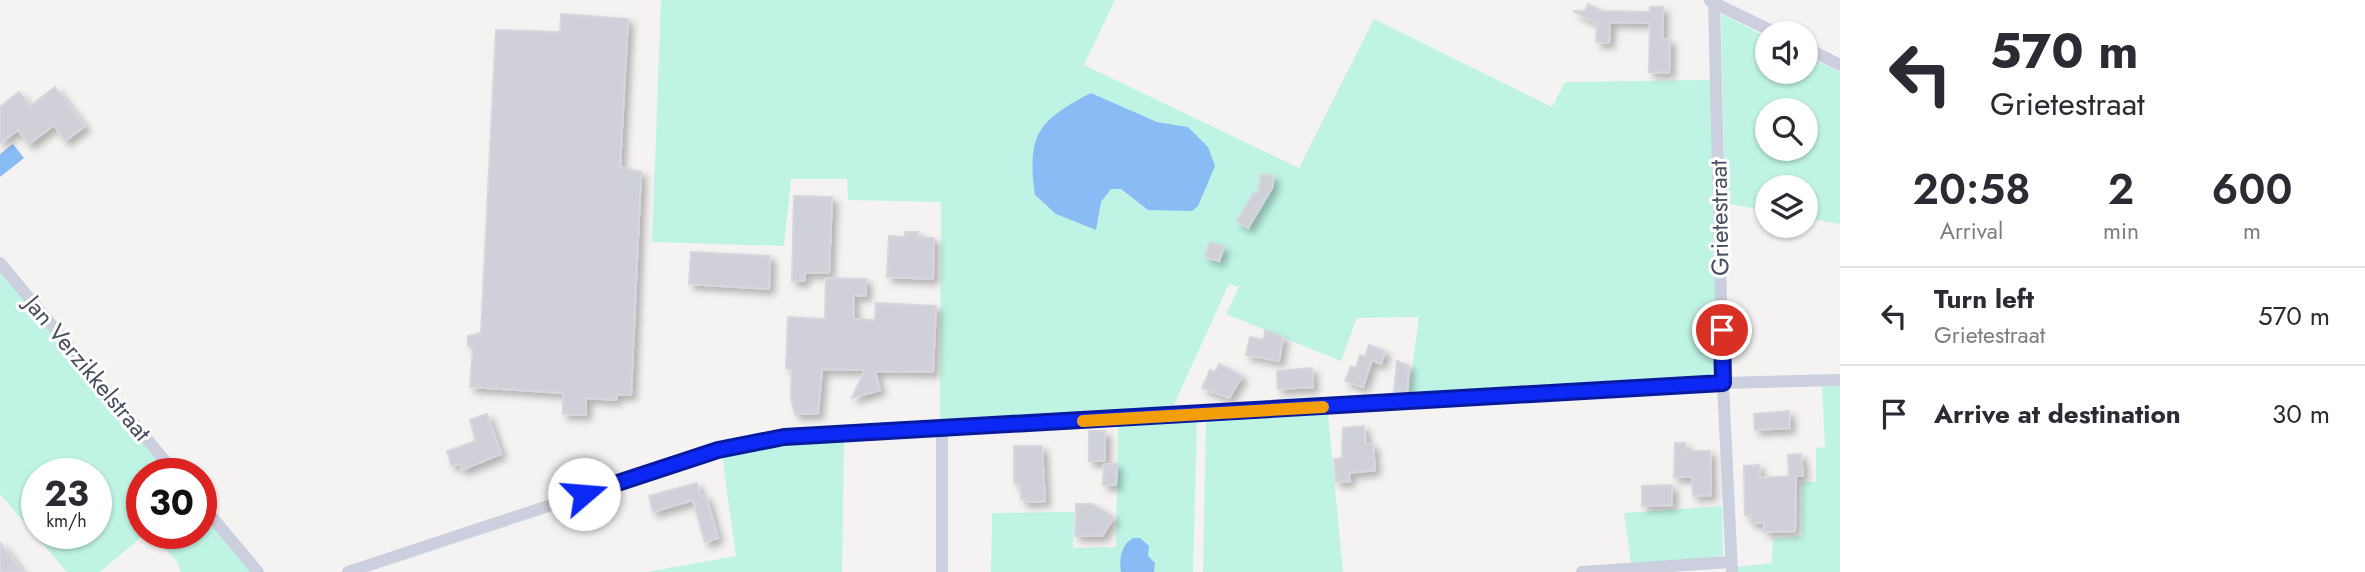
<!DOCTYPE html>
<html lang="en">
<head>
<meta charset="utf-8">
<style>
	:root { --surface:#fff; --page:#f2f2f3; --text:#2b2b33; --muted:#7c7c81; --line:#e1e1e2 }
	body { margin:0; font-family:Jost,sans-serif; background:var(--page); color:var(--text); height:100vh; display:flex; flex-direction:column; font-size:26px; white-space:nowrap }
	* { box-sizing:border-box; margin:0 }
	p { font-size:23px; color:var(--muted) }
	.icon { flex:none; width:38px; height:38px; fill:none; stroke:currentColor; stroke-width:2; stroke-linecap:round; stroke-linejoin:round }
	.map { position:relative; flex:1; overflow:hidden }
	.sheet { display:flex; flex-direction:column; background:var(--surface); width:525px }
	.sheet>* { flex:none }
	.top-card { background:#fff; color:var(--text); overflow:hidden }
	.tools { position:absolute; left:1755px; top:21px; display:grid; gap:14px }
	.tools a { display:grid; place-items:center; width:63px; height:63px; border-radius:50%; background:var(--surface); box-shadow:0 2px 5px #0004; font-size:35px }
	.speed { position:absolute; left:21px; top:458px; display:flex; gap:14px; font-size:35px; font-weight:700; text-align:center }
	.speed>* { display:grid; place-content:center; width:91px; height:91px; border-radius:50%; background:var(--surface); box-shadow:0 2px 5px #0004; line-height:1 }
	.speed small { font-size:18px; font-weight:400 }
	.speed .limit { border:10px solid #d22; background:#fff; color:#111 }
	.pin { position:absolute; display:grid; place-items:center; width:60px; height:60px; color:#fff; margin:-30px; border:4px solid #fff; border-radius:50%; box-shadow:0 2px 7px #0007 }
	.me { position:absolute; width:77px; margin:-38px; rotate:72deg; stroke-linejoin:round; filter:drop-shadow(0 0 5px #0008) }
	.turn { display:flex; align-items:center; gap:24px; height:147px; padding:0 35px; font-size:32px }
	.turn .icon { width:91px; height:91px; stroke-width:2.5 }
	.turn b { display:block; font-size:49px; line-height:60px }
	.eta { display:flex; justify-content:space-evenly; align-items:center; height:119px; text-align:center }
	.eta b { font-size:42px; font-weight:600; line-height:49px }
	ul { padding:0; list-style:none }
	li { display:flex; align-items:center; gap:21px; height:98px; padding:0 35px; border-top:2px solid var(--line) }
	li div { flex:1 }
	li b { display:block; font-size:26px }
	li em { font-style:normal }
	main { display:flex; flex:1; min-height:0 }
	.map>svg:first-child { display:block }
</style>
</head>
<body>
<main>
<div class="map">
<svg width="1840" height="572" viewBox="0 0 1840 572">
	<defs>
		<filter id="shadow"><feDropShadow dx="5" dy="5" stdDeviation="3.5" flood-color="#0004"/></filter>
	</defs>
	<rect width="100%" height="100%" fill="#f5f3f2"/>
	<g fill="#bff4e4" fill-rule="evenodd">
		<path d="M 661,0 L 1115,0 L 1084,65 L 1299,168 L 1374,19 L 1552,107 L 1565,82 L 1711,80 L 1718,368 L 1701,381 L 1408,399 L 1419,317 L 1357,318 L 1341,361 L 1226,314 L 1239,287 L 1229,284 L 1172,409 L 940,423 L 941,202 L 848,200 L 847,179 L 791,179 L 784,246 L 652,242 ZM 1091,93 L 1157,122 L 1188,127 L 1148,210 L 1121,189 L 1111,189 L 1101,202 L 1035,195 C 1026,129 1041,129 1091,93 Z"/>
		<path d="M 1721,14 L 1767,37 L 1768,72 L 1806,72 L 1806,56 L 1840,72 L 1840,224 L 1806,218 L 1806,187 L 1768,187 L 1767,211 L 1725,203 ZM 1768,110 L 1806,110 L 1806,149 L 1768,149 Z"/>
		<path d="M 0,270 L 170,474 L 142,474 L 142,534 L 145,534 L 100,572 L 67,572 L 0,494 ZM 37,474 L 96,474 L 96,534 L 37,534 Z"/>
		<polygon points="1840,386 1840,572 1737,572 1736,567 1772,563 1773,539 1802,536 1802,482 1816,482 1816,448 1825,447 1822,387"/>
		<polygon points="1328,414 1343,572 1203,572 1206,420"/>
		<polygon points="1197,420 1193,572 991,572 992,513 1074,512 1073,548 1116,547 1118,426"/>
		<polygon points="844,441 842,572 646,572 736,556 722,456 752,449"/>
		<polygon points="1722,506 1723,555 1717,558 1631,564 1624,513"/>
		<polygon points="201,511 252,572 181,572 178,563 155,538 161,534 201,534"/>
	</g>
	<g fill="#89bcf4">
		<path d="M 1091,93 L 1157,122 L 1188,127 L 1208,147 L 1215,166 L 1198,206 L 1192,211 L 1148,210 L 1121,189 L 1111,189 L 1101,202 L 1096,230 L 1056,214 L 1035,195 C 1027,135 1037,121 1091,93 Z"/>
		<polygon points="13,144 24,158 0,177 0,154"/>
		<path d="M 1133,538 L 1140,538 L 1149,546 L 1148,556 L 1155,563 L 1154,572 L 1121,572 C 1119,559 1121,545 1133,538 Z"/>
	</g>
	<g fill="#cfd0d8" stroke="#d6d6de" stroke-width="2" filter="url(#shadow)">
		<polygon points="1588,4 1602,11 1650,12 1650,7 1663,7 1662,39 1670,40 1669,73 1649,72 1650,23 1610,22 1609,43 1596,42 1597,23 1573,11 1585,11"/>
		<polygon points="561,14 628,19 620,167 641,172 631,395 617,394 616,400 586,398 586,415 563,414 563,393 470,387 473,349 468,346 468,336 481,333 496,30 560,32"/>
		<polygon points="55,87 85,126 65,141 54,125 29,144 18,130 0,143 0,107 19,92 30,106"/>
		<polygon points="1261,174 1274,176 1272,188 1248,228 1237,221 1254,192 1258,194"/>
		<polygon points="794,196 832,197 829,273 805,273 804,281 792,281"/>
		<polygon points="905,232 918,232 918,237 934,238 933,279 887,277 889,236 905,237"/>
		<polygon points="1210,242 1224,247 1219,261 1205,257"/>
		<polygon points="691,252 770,256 769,289 689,284"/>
		<polygon points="826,278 866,279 866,296 853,295 854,319 875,320 876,303 936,306 933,372 875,371 880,390 852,398 865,370 822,369 818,414 795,414 791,397 792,368 786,368 788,317 825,319"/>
		<polygon points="1265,330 1283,337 1279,361 1246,355 1250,337 1264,340"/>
		<polygon points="1369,345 1385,351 1381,364 1372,360 1363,387 1345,381 1351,366 1356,368 1360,355 1365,357"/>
		<polygon points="1397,361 1409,366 1407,392 1394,392"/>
		<polygon points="1219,364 1242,376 1229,398 1202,388 1210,370 1215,372"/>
		<polygon points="1312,368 1313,387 1278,389 1277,371"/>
		<polygon points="1789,411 1790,428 1755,430 1754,414"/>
		<polygon points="487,414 501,454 462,470 460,463 452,466 447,451 476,441 470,420"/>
		<polygon points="1364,426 1366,444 1373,444 1375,470 1349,473 1350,481 1336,482 1334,459 1342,458 1343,428"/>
		<rect x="1089" y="431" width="16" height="30"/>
		<polygon points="1675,443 1685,443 1686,451 1710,451 1711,495 1693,496 1692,477 1674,477"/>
		<polygon points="1014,446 1042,446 1045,501 1025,502 1025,499 1021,499 1021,484 1014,483"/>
		<polygon points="1801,454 1803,476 1796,476 1795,531 1764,532 1764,523 1751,523 1751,515 1745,515 1744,466 1759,465 1760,478 1789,476 1788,455"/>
		<polygon points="1104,464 1117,464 1116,485 1103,485"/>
		<polygon points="697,483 701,497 706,496 718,538 705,542 693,500 653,512 649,496"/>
		<polygon points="1672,485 1672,505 1642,506 1642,486"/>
		<polygon points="1076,504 1092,504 1114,517 1102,536 1075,536"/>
		<polygon points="0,542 22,572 0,572"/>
	</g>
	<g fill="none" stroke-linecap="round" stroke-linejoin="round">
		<g stroke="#cccfdd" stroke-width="12">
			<polyline points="1714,0 1723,383 1732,572"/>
			<polyline points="1710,1 1776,33"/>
			<polyline points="1806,48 1840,65"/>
			<polyline points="0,263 176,474"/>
			<polyline points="942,429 942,572"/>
			<polyline points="201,504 258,572"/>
			<polyline points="348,572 718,450 784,437 1723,383 1840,380"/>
			<polyline points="1582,572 1730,562"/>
		</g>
	</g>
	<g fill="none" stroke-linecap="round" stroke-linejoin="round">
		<defs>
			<polyline id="route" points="584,494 718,450 784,437 1723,383 1722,330"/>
		</defs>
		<use href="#route" stroke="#081a9f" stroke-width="18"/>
		<use href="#route" stroke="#0c28f5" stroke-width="12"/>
		<polyline stroke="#f59e0b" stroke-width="12" points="1083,421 1323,407"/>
	</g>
	<g text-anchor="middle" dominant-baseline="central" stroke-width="6" stroke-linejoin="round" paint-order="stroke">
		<g font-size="24" fill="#484e62" stroke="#fff">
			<text transform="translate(1719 218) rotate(-91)">Grietestraat</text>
			<text transform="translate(88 368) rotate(50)">Jan Verzikkelstraat</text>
		</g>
	</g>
</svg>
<div class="tools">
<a><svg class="icon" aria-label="sound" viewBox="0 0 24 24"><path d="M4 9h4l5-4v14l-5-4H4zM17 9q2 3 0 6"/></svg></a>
<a><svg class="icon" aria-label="search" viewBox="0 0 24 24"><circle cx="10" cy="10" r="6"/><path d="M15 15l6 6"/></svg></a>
<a><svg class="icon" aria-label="layers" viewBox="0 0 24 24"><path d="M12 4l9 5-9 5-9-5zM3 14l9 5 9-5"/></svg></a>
</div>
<div class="speed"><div>23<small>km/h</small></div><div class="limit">30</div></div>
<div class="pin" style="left:1722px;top:330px;background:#d93025"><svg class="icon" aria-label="arrive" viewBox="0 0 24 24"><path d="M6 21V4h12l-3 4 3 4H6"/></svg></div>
<svg class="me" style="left:584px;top:494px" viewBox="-20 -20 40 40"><circle r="19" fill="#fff"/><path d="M0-13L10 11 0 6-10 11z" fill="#0c28f5"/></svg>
</div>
<section class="sheet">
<div class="top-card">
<div class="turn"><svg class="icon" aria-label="left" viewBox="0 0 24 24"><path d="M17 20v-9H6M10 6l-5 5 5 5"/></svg><div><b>570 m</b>Grietestraat</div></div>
</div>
<div class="eta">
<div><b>20:58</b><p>Arrival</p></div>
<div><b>2</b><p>min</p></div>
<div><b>600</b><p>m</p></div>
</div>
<ul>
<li><svg class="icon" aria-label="left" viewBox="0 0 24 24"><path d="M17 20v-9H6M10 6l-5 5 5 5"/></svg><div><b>Turn left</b><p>Grietestraat</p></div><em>570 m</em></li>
<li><svg class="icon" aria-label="arrive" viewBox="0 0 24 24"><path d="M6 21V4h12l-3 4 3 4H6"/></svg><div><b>Arrive at destination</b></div><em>30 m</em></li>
</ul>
</section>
</main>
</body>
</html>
